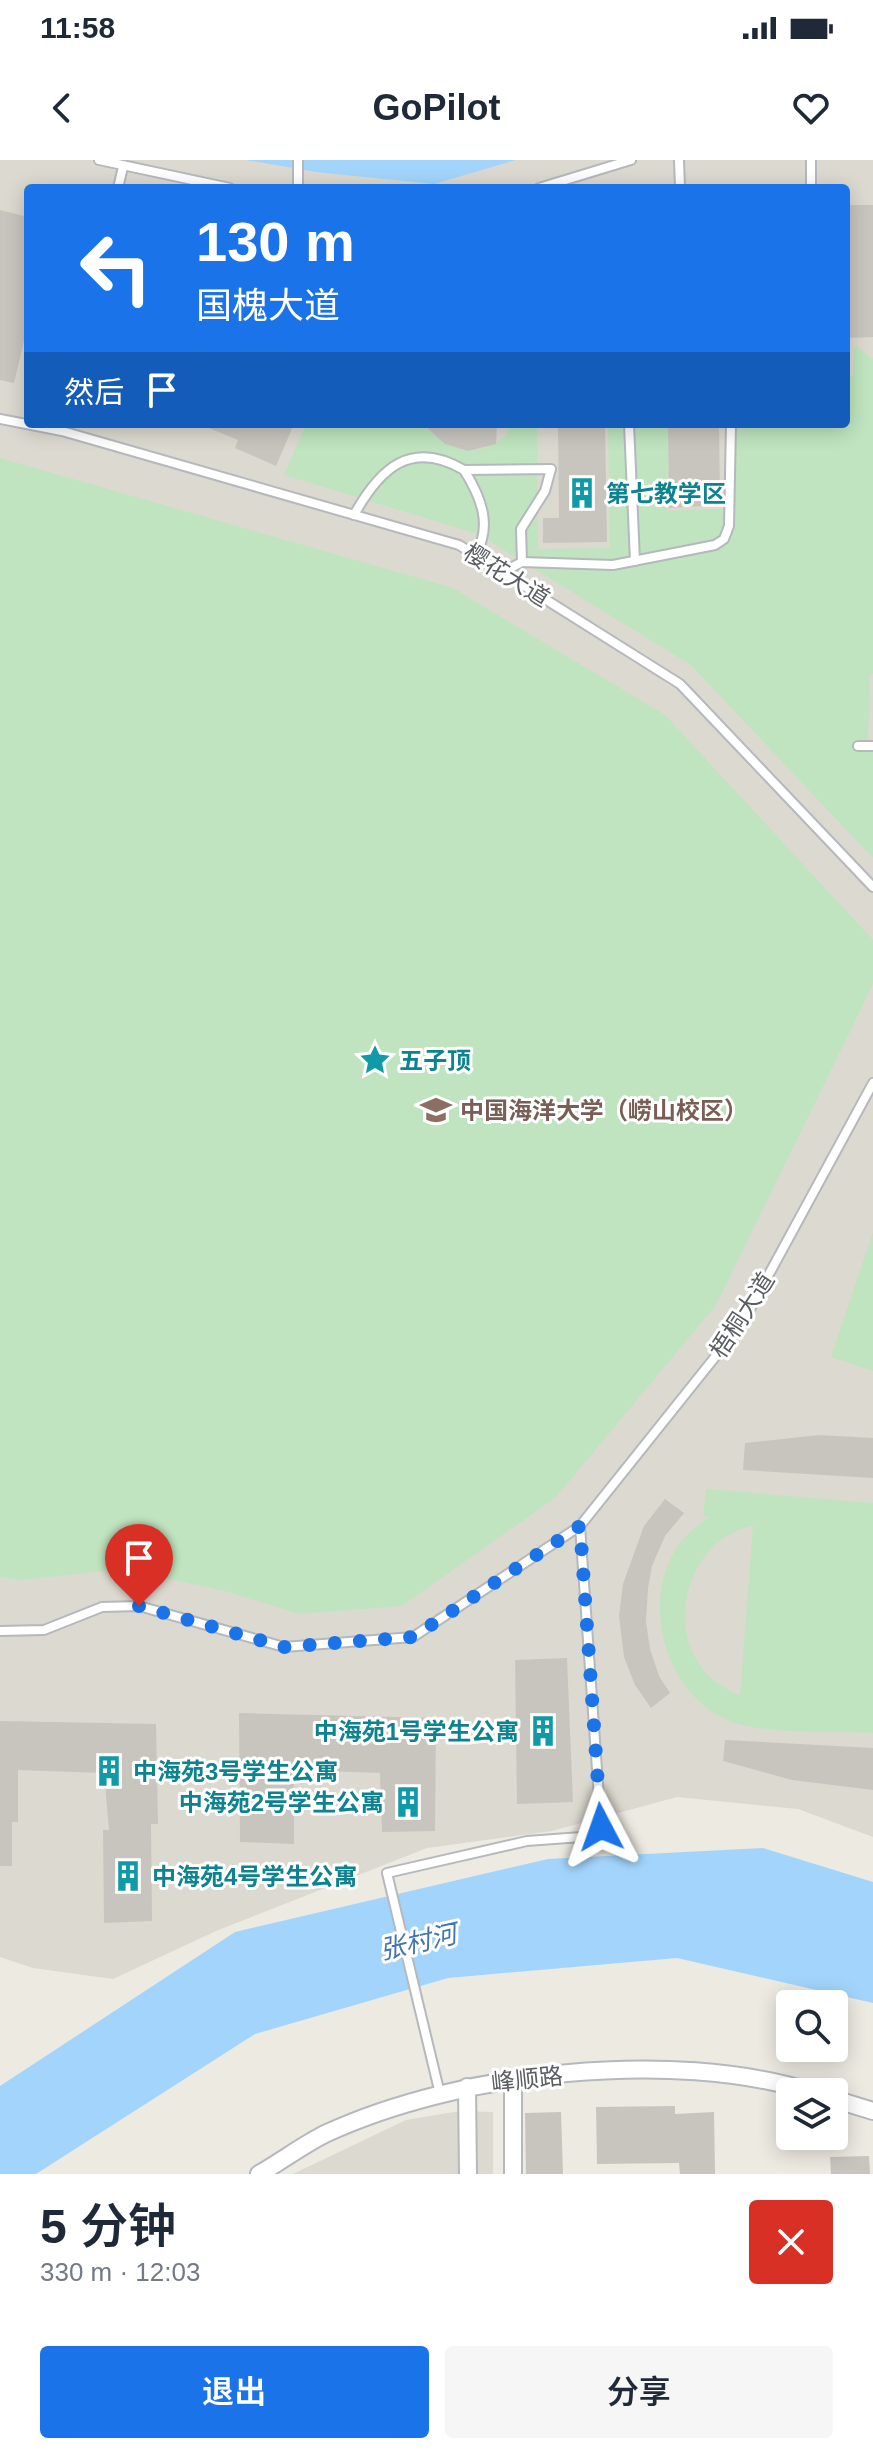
<!DOCTYPE html>
<html lang="zh">
<head>
<meta charset="utf-8">
<style>
	:root { --surface:#fff; --page:#f6f6f7; --text:#1f2937; --muted:#747a83; --accent:#1a73e8 }
	body { margin:0; font-family:Arial,"Noto Sans SC",sans-serif; background:var(--page); color:var(--text); height:100vh; display:flex; flex-direction:column; font-size:30px; white-space:nowrap }
	* { box-sizing:border-box; margin:0 }
	p { font-size:26px; color:var(--muted) }
	.icon { flex:none; width:44px; height:44px; fill:none; stroke:currentColor; stroke-width:2; stroke-linecap:round; stroke-linejoin:round }
	.map { position:relative; height:2014px; overflow:hidden }
	.drawer { display:flex; flex-direction:column; background:var(--surface); flex:1 }
	.drawer>* { flex:none }
	.hud { position:absolute; left:24px; top:24px; width:826px; height:244px; border-radius:8px; box-shadow:0 4px 20px #0003; background:#1a73e8; color:#fff; overflow:hidden }
	.tools { position:absolute; left:776px; top:1830px; display:grid; gap:16px }
	.tools a { display:grid; place-items:center; width:72px; height:72px; border-radius:8px; background:var(--surface); box-shadow:0 4px 20px #0003; font-size:40px }
	.pin { position:absolute; display:grid; place-items:center; width:68px; height:68px; color:#fff; margin:-82px -34px; border-radius:50% 50% 50% 0; rotate:-45deg; box-shadow:0 0 8px #0007 }
	.pin .icon { rotate:45deg }
	.me { position:absolute; width:88px; margin:-44px; rotate:356deg; stroke-linejoin:round; filter:drop-shadow(0 0 6px #0008) }
	.turn { display:flex; align-items:center; gap:28px; height:168px; padding:0 40px; font-size:36px }
	.turn .icon { width:104px; height:104px; stroke-width:2.5 }
	.turn b { display:block; font-size:56px; line-height:68px }
	.then { display:flex; align-items:center; height:76px; padding:0 40px; background:#0003; gap:16px; font-size:30px }
	.round { display:grid; place-items:center; flex:none; width:84px; height:84px; border-radius:8px; background:var(--page) }
	.headline { display:flex; align-items:center; justify-content:space-between; height:136px; padding:0 40px }
	h1 { font-size:48px; font-weight:600; line-height:60px }
	.cta { display:flex; gap:16px; margin-top:auto; padding:16px 40px }
	.cta a { flex:1; height:92px; border-radius:8px; background:var(--accent); color:#fff; font-size:32px; font-weight:600; line-height:92px; text-align:center }
	.cta a+a { background:var(--page); color:var(--text) }
	.status { display:flex; justify-content:space-between; align-items:center; height:56px; padding:0 40px; background:var(--surface); direction:ltr }
	.status svg { height:22px; fill:currentColor }
	header { display:flex; justify-content:space-between; align-items:center; height:104px; padding:0 40px; background:var(--surface); font-size:36px; font-weight:600 }
	.map>svg:first-child { display:block }
</style>
</head>
<body>
<div class="status"><b>11:58</b><svg viewBox="0 0 49 12"><path d="M0 12V9h3v3zM5 12V6h3v6zM10 12V3h3v9zM15 12V0h3v12zM26 1h20v11H26zM47 4h2v5h-2z"/></svg></div>
<header><svg class="icon" aria-label="back" viewBox="0 0 24 24"><path d="M15 5l-7 7 7 7"/></svg>GoPilot<svg class="icon" aria-label="heart" viewBox="0 0 24 24"><path d="M12 20l-8-8c-3-5 5-10 8-4 3-6 11-1 8 4z"/></svg></header>
<div class="map">
<svg width="873" height="2014" viewBox="0 0 873 2014">
	<rect width="100%" height="100%" fill="#edeae2"/>
	<g fill="#dcd9d0" fill-rule="evenodd">
		<path d="M 0,0 L 873,0 L 873,1677 L 798,1649 L 677,1637 L 552,1671 L 427,1688 L 216,1771 L 113,1819 L 33,1808 L 0,1797 ZM 28,28 L 846,28 L 846,264 L 28,264 Z"/>
		<polygon points="460,1951 493,1952 493,2014 293,2014 406,1960"/>
	</g>
	<g fill="#bfe4bf" fill-rule="evenodd">
		<path d="M 857,186 L 873,200 L 873,514 L 870,514 L 868,581 L 873,581 L 873,698 L 691,505 L 478,374 L 284,315 L 306,264 L 430,264 L 430,271 C 457,295 478,297 507,275 L 509,264 L 537,264 L 538,389 L 610,388 L 608,264 L 668,264 L 667,351 L 735,348 L 736,264 L 846,264 L 846,216 L 853,215 L 854,189 Z"/>
		<polygon points="0,298 453,428 665,555 873,780 873,824 716,1145 556,1337 402,1446 299,1454 225,1431 123,1409 20,1420 0,1417"/>
		<polygon points="873,1072 873,1211 831,1197"/>
		<path d="M 706,1329 L 873,1343 L 873,1573 C 834,1571 766,1574 732,1562 C 651,1531 631,1401 710,1357 L 703,1356 ZM 753,1366 L 740,1535 L 739,1535 C 728,1530 717,1524 708,1515 C 662,1468 689,1377 753,1366 Z"/>
	</g>
	<g fill="#a3d5fc">
		<polygon points="246,0 516,0 434,24 316,12"/>
		<polygon points="763,1688 873,1722 873,1843 677,1798 448,1818 255,1874 36,2014 0,2014 0,1926 235,1772 548,1699"/>
	</g>
	<g fill="#c8c5bf">
		<polygon points="846,45 873,45 873,177 846,178"/>
		<polygon points="0,50 28,57 28,164 14,223 0,220"/>
		<polygon points="199,264 294,264 276,306 235,288 238,280"/>
		<polygon points="423,264 497,264 496,284 468,291 445,284"/>
		<polygon points="558,264 605,264 607,382 543,383 543,358 559,358"/>
		<polygon points="668,264 719,264 720,345 669,348"/>
		<polygon points="819,1275 873,1278 873,1318 743,1310 745,1283"/>
		<polygon points="665,1339 684,1353 665,1376 652,1406 648,1428 646,1462 650,1489 659,1516 670,1533 651,1548 635,1525 624,1497 619,1456 623,1424 644,1366"/>
		<polygon points="567,1498 573,1642 517,1644 515,1500"/>
		<polygon points="239,1553 436,1558 435,1671 382,1672 380,1613 294,1610 294,1684 240,1682"/>
		<polygon points="0,1561 156,1564 158,1664 151,1664 152,1761 104,1763 103,1670 109,1670 104,1613 18,1610 18,1662 12,1662 12,1706 0,1706"/>
		<polygon points="725,1580 873,1588 873,1630 792,1620 723,1601"/>
		<polygon points="675,1946 675,1954 714,1952 715,2014 680,2014 679,2003 597,2004 596,1947"/>
		<polygon points="561,1952 563,2014 526,2014 525,1953"/>
		<polygon points="869,1996 870,2014 831,2014 830,1997"/>
	</g>
	<g fill="none" stroke-linecap="round" stroke-linejoin="round">
		<defs>
			<g id="service">
				<polyline points="99,0 230,28"/>
				<polyline points="679,0 680,28"/>
				<polyline points="811,0 811,28"/>
				<polyline points="118,28 123,7"/>
				<polyline points="298,28 298,0"/>
				<polyline points="539,28 631,0"/>
				<polyline points="0,259 62,271 459,385 680,524 873,727"/>
				<polyline points="629,264 635,401"/>
				<path d="M 354,355 C 380,308 411,279 464,310"/>
				<path d="M 475,395 C 493,366 481,337 464,310 L 551,309 L 545,331 L 521,369 L 522,402"/>
				<polyline points="503,412 522,402 613,405 715,385 724,379 729,366 731,264"/>
				<polyline points="858,586 873,586"/>
				<polyline points="0,1471 44,1470 102,1447 139,1446 284,1487 413,1477 580,1366 743,1162 873,923"/>
				<polyline points="440,1934 387,1713 527,1681 595,1676 601,1667 580,1366"/>
			</g>
			<g id="minor">
				<polyline points="513,1920 513,2014"/>
				<polyline points="467,1927 468,2014"/>
				<polyline points="834,1939 873,1951"/>
				<path d="M 259,2014 C 282,2001 304,1984 327,1973 C 460,1912 671,1888 812,1932"/>
			</g>
		</defs>
		<use href="#service" stroke="#b5b8bc" stroke-width="12"/>
		<use href="#minor" stroke="#b5b8bc" stroke-width="20"/>
		<use href="#service" stroke="#fff" stroke-width="8"/>
		<use href="#minor" stroke="#fff" stroke-width="16"/>
	</g>
	<g fill="none" stroke-linecap="round" stroke-linejoin="round">
		<polyline stroke="#1a73e8" stroke-width="14" stroke-dasharray="0 25.2" points="139,1446 284,1487 413,1477 580,1366 601,1667"/>
	</g>
	<defs>
		<symbol id="building-bare" viewBox="-9 -9 18 18"><path d="M-4-6H4V6H1V3H-1V6H-4ZM-2.5-4.3h1.7v1.8h-1.7ZM.8-4.3h1.7v1.8H.8ZM-2.5-1h1.7V.8h-1.7ZM.8-1h1.7V.8H.8Z" fill="#0f9aa8" stroke="#fff" stroke-width="2.5" paint-order="stroke"/></symbol>
		<symbol id="sight-bare" viewBox="-9 -9 18 18"><path d="M0-6L1.8-2.2L6-1.7L2.9 1.2L3.7 5.4L0 3.3L-3.7 5.4L-2.9 1.2L-6-1.7L-1.8-2.2Z" fill="#0f9aa8" stroke="#fff" stroke-width="2.5" paint-order="stroke"/></symbol>
		<symbol id="university-bare" viewBox="-9 -9 18 18"><path d="M0-5L7-2L0 1L-7-2ZM-4 1L0 2.5L4 1V4Q0 6-4 4Z" fill="#8d6e63" stroke="#fff" stroke-width="2.5" paint-order="stroke"/></symbol>
	</defs>
	<g fill-rule="evenodd">
		<use href="#building-bare" x="560" y="311" width="44" height="44"/>
		<use href="#sight-bare" x="353" y="878" width="44" height="44"/>
		<use href="#university-bare" x="414" y="928" width="44" height="44"/>
		<use href="#building-bare" x="521" y="1549" width="44" height="44"/>
		<use href="#building-bare" x="87" y="1589" width="44" height="44"/>
		<use href="#building-bare" x="386" y="1620" width="44" height="44"/>
		<use href="#building-bare" x="106" y="1694" width="44" height="44"/>
	</g>
	<g text-anchor="middle" dominant-baseline="central" stroke-width="6" stroke-linejoin="round" paint-order="stroke">
		<g font-size="24" font-weight="bold" fill="#0d838f" stroke="#fff" text-anchor="start">
			<text x="606" y="333">第七教学区</text>
			<text x="399" y="900">五子顶</text>
			<text x="519" y="1571" text-anchor="end">中海苑1号学生公寓</text>
			<text x="133" y="1611">中海苑3号学生公寓</text>
			<text x="384" y="1642" text-anchor="end">中海苑2号学生公寓</text>
			<text x="152" y="1716">中海苑4号学生公寓</text>
		</g>
		<g font-size="24" fill="#5a5e62" stroke="#fff">
			<text transform="translate(507 415) rotate(32)">樱花大道</text>
			<text transform="translate(742 1155) rotate(-57)">梧桐大道</text>
			<text transform="translate(527 1919) rotate(-6)">峰顺路</text>
		</g>
		<g font-size="24" font-weight="bold" fill="#785e54" stroke="#fff" text-anchor="start">
			<text x="460" y="950">中国海洋大学（崂山校区）</text>
		</g>
		<g font-size="26" font-style="italic" fill="#4276ad" stroke="#fff">
			<text transform="translate(418 1782) rotate(-13)">张村河</text>
		</g>
	</g>
</svg>
<div class="tools">
<a><svg class="icon" aria-label="search" viewBox="0 0 24 24"><circle cx="10" cy="10" r="6"/><path d="M15 15l6 6"/></svg></a>
<a><svg class="icon" aria-label="layers" viewBox="0 0 24 24"><path d="M12 4l9 5-9 5-9-5zM3 14l9 5 9-5"/></svg></a>
</div>
<div class="pin" style="left:139px;top:1446px;background:#d93025"><svg class="icon" aria-label="arrive" viewBox="0 0 24 24"><path d="M6 21V4h12l-3 4 3 4H6"/></svg></div>
<svg class="me" style="left:601px;top:1667px" viewBox="-20 -20 40 40"><path d="M0-17L14 15 0 8-14 15z" fill="#1a73e8" stroke="#fff" stroke-width="4"/></svg>
<div class="hud">
<div class="turn"><svg class="icon" aria-label="left" viewBox="0 0 24 24"><path d="M17 20v-9H6M10 6l-5 5 5 5"/></svg><div><b>130 m</b>国槐大道</div></div>
<div class="then">然后<svg class="icon" aria-label="arrive" viewBox="0 0 24 24"><path d="M6 21V4h12l-3 4 3 4H6"/></svg></div>
</div>
</div>
<section class="drawer">
<div class="headline"><div><h1>5 分钟</h1><p>330 m · 12:03</p></div><a class="round" style="background:#d93025;color:#fff"><svg class="icon" aria-label="close" viewBox="0 0 24 24"><path d="M6 6l12 12M18 6L6 18"/></svg></a></div>
<div class="cta"><a>退出</a><a>分享</a></div>
</section>
</body>
</html>
